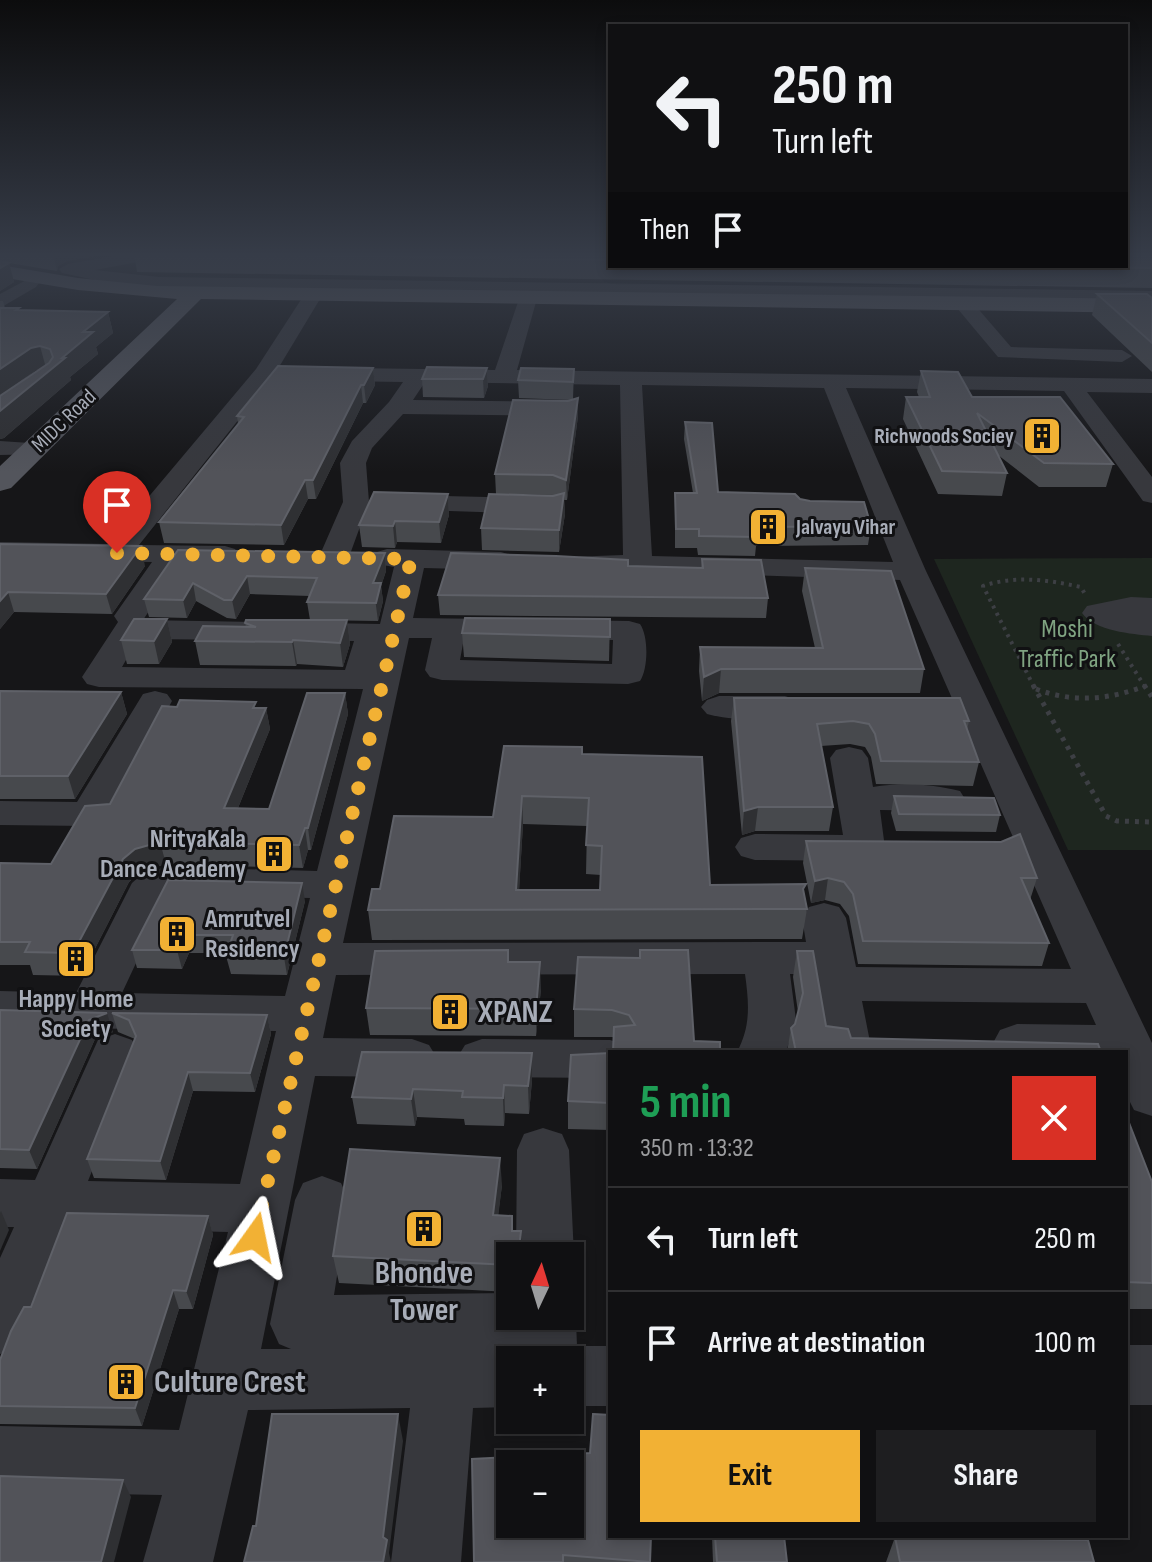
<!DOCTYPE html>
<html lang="en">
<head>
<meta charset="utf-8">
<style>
	:root { --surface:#101012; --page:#1e1e20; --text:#f1f3f6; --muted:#9c9d9f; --line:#303032; --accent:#f2b134 }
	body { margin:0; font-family:"Sofia Sans Condensed",sans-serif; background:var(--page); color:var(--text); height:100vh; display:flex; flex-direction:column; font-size:30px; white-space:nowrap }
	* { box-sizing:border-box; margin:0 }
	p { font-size:26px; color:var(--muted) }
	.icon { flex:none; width:44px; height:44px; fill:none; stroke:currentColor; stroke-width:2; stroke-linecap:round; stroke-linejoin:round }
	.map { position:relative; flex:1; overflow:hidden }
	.side { position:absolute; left:608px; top:1050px; width:520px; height:488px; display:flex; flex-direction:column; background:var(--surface); border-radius:0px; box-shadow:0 4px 12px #0003,0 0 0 2px var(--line) }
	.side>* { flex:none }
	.banner { position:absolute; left:608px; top:24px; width:520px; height:244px; border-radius:0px; box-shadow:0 4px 12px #0003,0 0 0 2px var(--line); background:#101012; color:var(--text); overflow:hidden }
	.needle { width:52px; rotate:4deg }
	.controls { position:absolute; left:496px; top:1242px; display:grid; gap:16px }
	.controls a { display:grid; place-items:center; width:88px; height:88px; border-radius:0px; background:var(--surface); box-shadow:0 4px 12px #0003,0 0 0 2px var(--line); font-size:40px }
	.pin { position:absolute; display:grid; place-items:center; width:68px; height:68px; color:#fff; margin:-82px -34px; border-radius:50% 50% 50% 0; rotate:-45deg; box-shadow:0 0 8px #0007 }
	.pin .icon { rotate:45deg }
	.me { position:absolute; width:88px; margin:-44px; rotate:12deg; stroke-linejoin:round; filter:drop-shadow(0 0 6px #0008) }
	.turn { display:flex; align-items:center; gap:28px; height:168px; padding:0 32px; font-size:36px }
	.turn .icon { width:104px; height:104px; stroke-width:2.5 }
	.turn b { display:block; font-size:56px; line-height:68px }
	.then { display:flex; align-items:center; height:76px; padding:0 32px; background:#0003; gap:16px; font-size:30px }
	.round { display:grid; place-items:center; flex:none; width:84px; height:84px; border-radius:0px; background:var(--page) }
	.headline { display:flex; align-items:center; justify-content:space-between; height:136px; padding:0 32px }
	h1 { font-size:48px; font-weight:700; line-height:60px; color:#1e9e55 }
	.primary-button { display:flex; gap:16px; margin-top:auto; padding:16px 32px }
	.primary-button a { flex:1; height:92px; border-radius:0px; background:var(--accent); color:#111; font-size:32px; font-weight:700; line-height:92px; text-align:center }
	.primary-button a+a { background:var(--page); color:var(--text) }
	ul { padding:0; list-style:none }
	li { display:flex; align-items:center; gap:24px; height:104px; padding:0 32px; border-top:2px solid var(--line) }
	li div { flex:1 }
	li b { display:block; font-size:30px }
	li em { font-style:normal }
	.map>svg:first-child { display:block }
</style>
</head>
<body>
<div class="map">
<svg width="1152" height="1562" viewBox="0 0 1152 1562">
	<rect width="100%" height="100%" fill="#161618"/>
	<polygon fill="#1e261f" points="1152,558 1152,850 1068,850 934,559"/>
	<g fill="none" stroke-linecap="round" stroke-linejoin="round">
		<g stroke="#3d3f44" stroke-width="4" stroke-dasharray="3 5" stroke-linecap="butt">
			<polyline points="1118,644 1145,687"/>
			<path d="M 1034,687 L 983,586 C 1016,575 1048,580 1081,587 L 1086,596"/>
		</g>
		<g stroke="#3d3f44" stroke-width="5" stroke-dasharray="4 6" stroke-linecap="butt">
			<polyline points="1033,685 1106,816 1117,821 1152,822"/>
			<polyline points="1144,685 1152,697"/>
			<path d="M 1036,689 C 1073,703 1108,700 1145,686"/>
		</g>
		<g fill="#37383d" fill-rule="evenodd">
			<polygon points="130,253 168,253 160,258 95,270 159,277 1152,291 1152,303 159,287 114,284 62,273 59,269 68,264"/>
			<polygon points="30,278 36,279 39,283 36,287 0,308 0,294"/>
			<path d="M 311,293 L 320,299 L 279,367 L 495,370 L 518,302 L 527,296 L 536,302 L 517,370 L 1152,379 L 1152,393 L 1087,392 L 1152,477 L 1152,503 L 1143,501 L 1064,391 L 846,388 L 926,571 L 1152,1043 L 1152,1116 L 1134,1110 L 1126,1094 L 1126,1052 L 998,1052 L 993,1043 L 1000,1030 L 1017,1024 L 1096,1025 L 1086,1003 L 862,1001 L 872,1052 L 824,1052 L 811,974 L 790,974 L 796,1020 L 786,1052 L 737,1052 C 751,1026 749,1003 745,974 L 336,975 L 323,1038 L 412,1039 L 429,1045 L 437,1058 L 429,1071 L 412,1077 L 315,1076 L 261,1349 L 291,1349 L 279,1344 L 270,1324 L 295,1200 L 303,1183 L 322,1176 L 341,1183 L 349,1200 L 334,1295 L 510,1293 L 510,1316 L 570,1316 L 570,1308 L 576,1321 L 577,1346 L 610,1346 L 610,1406 L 570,1406 L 570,1360 L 510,1360 L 510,1407 L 473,1408 L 461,1562 L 391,1562 L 410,1408 L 248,1410 L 213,1562 L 143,1562 L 162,1495 L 0,1492 L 0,1426 L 179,1430 L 228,1232 L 69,1228 L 21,1346 L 0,1354 L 0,1258 L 14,1227 L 0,1227 L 0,1179 L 35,1180 L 98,1040 L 115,1034 L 132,1040 L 139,1053 L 88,1181 L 240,1184 L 276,1031 L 0,1027 L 0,991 L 76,993 L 132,883 L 142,874 L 166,867 L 317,871 L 363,689 L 99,687 L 87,684 L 82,677 L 118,622 L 114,616 L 152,562 L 0,560 L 0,542 L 109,544 L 256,369 L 304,295 ZM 270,380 L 403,382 L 389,402 L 352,441 L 340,463 L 343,502 L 319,557 L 324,563 L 334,566 L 344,563 L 349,557 L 369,502 L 366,463 L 372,448 L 403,414 L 562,416 L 570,414 L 574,409 L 570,404 L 562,402 L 413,400 L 425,382 L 620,385 L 623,555 L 569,557 L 564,563 L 569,569 L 900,580 L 1071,969 L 856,967 L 846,918 L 839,907 L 824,903 L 809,907 L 802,918 L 806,942 L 343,943 L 409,638 L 432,638 L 425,670 L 430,677 L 442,680 L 628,684 L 640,681 C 648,669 649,637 640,624 L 629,621 L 413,618 L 424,568 L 501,570 L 511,567 L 516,561 L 511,555 L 501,552 L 387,549 L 377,552 L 372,558 L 377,564 L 394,567 L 380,624 L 143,620 L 181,563 L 235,561 L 239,555 L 235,549 L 225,546 L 139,545 ZM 642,385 L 824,388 L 893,562 L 652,556 ZM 464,638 L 613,640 L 612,664 L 460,660 ZM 138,639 L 354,641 L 345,670 L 122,667 ZM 171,895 L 310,898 L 285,996 L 122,993 L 165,901 Z"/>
			<polygon points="967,302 974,304 1011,347 1122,350 1132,356 1122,362 998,357 957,308"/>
			<polygon points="0,441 45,444 48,449 45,454 0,455"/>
			<polygon points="399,495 537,498 547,500 550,506 547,512 537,514 389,509 386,503 389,497"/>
			<path d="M 1131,597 L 1152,598 L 1152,616 L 1148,616 L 1152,616 L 1152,636 C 1132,634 1095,631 1082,613 L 1087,606 Z"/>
			<polygon points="155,691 167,694 172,701 119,800 102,823 88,826 0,825 0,801 77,802 143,694"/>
			<path d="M 719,696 L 785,696 L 797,700 L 803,707 L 797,714 C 771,721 733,721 707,714 L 701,707 L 707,700 Z"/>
			<path d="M 849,747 L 862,750 L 868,758 L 873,787 C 901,782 933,784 960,791 L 965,799 L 960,807 L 946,811 L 880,810 L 885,848 L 879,857 L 865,861 L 755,860 L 741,856 L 735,847 L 741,838 L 755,834 L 843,835 L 830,758 L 836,750 Z"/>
			<polygon points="482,1039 610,1040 627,1045 631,1052 610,1052 610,1078 482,1077 465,1071 457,1058 465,1045"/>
			<polygon points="543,1128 562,1134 569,1150 574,1256 570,1264 570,1256 516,1256 517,1150 524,1134"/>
			<rect x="1126" y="1345" width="26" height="60"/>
		</g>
		<polygon fill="#53555c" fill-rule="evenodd" points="0,265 78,278 157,286 1152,299 1152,313 201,299 11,488 0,491 0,466 177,299 78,290 0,277"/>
	</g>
	<g fill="#47494d" fill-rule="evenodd">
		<polygon points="0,253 113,253 67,261 58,266 57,271 9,263 14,282 0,291"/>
		<polygon points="134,253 610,253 610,266 1126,266 1152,253 1152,288 137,272"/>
		<polygon points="1097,294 1152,298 1152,372 1092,315"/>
		<path d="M 0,301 L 3,301 L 5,308 L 19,308 L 19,310 L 108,312 L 113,333 L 96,347 L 98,354 L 70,377 L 71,380 L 4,438 L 0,439 ZM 40,369 L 2,395 L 1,396 L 36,370 Z"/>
		<polygon points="373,368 375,385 366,403 363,403 316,499 308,499 284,545 164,543 159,522 238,424 237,416"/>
		<polygon points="487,368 488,386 484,398 423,397 422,379"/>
		<polygon points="574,369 573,399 578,416 567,500 564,500 565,514 559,552 482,550 481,528 554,495 496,494 495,474 568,401 570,400 519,398 518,380"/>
		<polygon points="921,371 1113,464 1106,487 1039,487 998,455 1007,473 1002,496 938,494 903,419 906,397 919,397 917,392"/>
		<polygon points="685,422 718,492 800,499 871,526 868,545 756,546 755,556 698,555 697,548 675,548 675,493 693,493 684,439"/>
		<polygon points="448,494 449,515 441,543 397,542 395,548 362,547 359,525"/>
		<polygon points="0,544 145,566 112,614 14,612 0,629"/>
		<polygon points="178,550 385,553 386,571 381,586 383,601 378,621 310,620 307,602 310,596 250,594 236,619 227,618 196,601 187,618 149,617 144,599"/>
		<polygon points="702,559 768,598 766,618 440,615 438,595 701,568"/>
		<polygon points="805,568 924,669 920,693 719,693 702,701 699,671 700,647 815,648 802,591"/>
		<polygon points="167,619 172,642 159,664 127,664 121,640"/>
		<polygon points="610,619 609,661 464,657 462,633"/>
		<polygon points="347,620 350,644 343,667 297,664 296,666 200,665 195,641 246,627 245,623"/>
		<polygon points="0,691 121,692 127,714 75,799 0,799"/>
		<polygon points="345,693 348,714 311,850 308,850 303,868 166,864 141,871 129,882 81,976 33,975 30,965 0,965 0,863 51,864 110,804 257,708 266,708 270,729 238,808 269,809"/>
		<polygon points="734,698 969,721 967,730 979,762 973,786 876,784 871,757 865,747 850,744 821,746 833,807 829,831 755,831 742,835 731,721"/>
		<path d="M 582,754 L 710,885 L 804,894 L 807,909 L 802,939 L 372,940 L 368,910 L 380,889 L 493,817 ZM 523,824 L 587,826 L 586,874 L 601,875 L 600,890 L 519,890 Z"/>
		<polygon points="894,796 1000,815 996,832 896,831 891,813"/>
		<polygon points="806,841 1037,878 1030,900 1049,943 1042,966 858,964 849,916 840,904 825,900 811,903 803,863"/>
		<polygon points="305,901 287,975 231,974 226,956 227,953 189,953 182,969 137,968 132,950"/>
		<polygon points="640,950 694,1041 611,1037 574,1037 574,1009 639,958"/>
		<polygon points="797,951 826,1026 851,1038 1101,1052 787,1052 791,1028 795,1024 798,1012 793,977"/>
		<polygon points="509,962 541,989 536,1036 370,1035 366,1008"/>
		<polygon points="0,1010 113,1032 95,1039 37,1169 0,1168"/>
		<polygon points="112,1013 267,1015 271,1034 255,1092 193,1091 166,1180 94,1178 87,1159 135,1039 118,1032"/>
		<polygon points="532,1053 532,1080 529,1114 505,1113 504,1126 465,1125 464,1119 417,1117 415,1126 357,1124 352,1097"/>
		<polygon points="610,1053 610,1130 568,1129 568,1101"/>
		<polygon points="1126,1115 1152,1182 1152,1309 1126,1309"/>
		<polygon points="502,1185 498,1215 512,1231 510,1256 510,1292 339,1283 333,1256"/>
		<polygon points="208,1216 213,1235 193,1309 179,1309 142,1426 0,1424 0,1360 31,1307"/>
		<polygon points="472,1459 650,1562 474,1562"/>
		<polygon points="712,1536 784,1536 787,1562 713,1562"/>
		<polygon points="895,1537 1094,1562 886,1562"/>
	</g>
	<g fill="#2f3033">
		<polygon points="53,253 113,253 67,261 58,266 57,271"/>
		<polygon points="9,263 14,282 0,291 0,268"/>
		<polygon points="108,312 113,333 96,347 98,354 70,377 71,380 4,438 0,439 0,411 62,358 83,332"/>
		<polygon points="40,346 46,368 36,370 0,396 0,369 31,348"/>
		<polygon points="373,368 375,385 366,403 364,385"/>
		<polygon points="487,368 488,386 484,398 483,379"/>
		<polygon points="361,385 363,403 316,499 313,480"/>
		<polygon points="578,398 578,416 567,500 566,480"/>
		<polygon points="305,480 308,499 284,545 281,525"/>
		<polygon points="564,493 565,514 559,552 559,530"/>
		<polygon points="448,494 449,515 441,543 439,522"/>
		<polygon points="395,521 397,542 395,548 393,526"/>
		<polygon points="141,546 145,566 112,614 106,594"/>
		<polygon points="385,553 386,571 381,586 383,601 378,621 373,583"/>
		<polygon points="247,576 250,594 236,619 232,600"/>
		<polygon points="193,583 196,601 187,618 183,600"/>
		<polygon points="8,592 14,612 0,629 0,601"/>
		<polygon points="167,619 172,642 159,664 154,641"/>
		<polygon points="347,620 350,644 343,667 340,643"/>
		<polygon points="293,640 297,664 296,666 292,642"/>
		<polygon points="721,669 719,693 702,701 704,677"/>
		<polygon points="121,692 127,714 75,799 68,776"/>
		<polygon points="345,693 348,714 311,850 308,828"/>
		<polygon points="266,708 270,729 229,830 224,808"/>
		<polygon points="522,796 523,824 518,910 516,890"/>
		<polygon points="758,807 755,831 742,835 744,811"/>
		<polygon points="305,828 308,850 303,868 299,845"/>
		<polygon points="160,842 166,864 141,871 129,882 81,976 73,953 123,859 135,849"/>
		<polygon points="828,878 825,900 811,903 815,881"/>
		<polygon points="302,883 305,901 287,975 284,957"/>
		<polygon points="184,935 189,953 182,969 177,950"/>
		<polygon points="540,962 541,989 536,1036 536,1009"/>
		<polygon points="107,1013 113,1032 95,1039 37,1169 29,1150 89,1020"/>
		<polygon points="267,1015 271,1034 255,1092 250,1073"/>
		<polygon points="532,1053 532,1080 529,1114 528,1086"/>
		<polygon points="188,1072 193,1091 166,1180 160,1161"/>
		<polygon points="504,1085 505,1113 504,1126 503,1098"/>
		<polygon points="413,1089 417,1117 415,1126 411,1099"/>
		<polygon points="500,1158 502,1185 495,1243 493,1215"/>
		<polygon points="1,1211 9,1230 0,1251 0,1213"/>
		<polygon points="208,1216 213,1235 193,1309 186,1291"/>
		<polygon points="521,1231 522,1256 518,1256"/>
		<polygon points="173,1290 179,1309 142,1426 135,1408"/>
		<polygon points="398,1414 403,1441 389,1553 391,1562 383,1562 383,1537"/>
		<polygon points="123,1480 131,1497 114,1562 101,1562"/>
	</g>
	<g fill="#525359" stroke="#5f6168" stroke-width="2" fill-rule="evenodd">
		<polygon points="157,253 610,253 610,260"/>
		<polygon points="1126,253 1152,253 1152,268 995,266 1126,266"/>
		<polygon points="0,261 9,263 0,268"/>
		<polygon points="1097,294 1147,294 1152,298 1152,343"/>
		<polygon points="0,308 19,308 16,310 108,312 83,332 93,332 62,358 65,358 0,411 0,396 49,363 53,357 50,349 40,346 31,348 0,369"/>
		<polygon points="278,366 373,368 364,385 361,385 313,480 305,480 281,525 159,522 244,417 237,416"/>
		<polygon points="427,367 487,368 483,379 422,379"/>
		<polygon points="521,368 574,369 573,382 518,380"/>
		<polygon points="921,371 958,372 972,397 1060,397 1113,464 1044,463 977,413 1007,473 942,471 906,397 930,397"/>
		<polygon points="578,398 566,480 553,475 495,474 513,400 568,401"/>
		<polygon points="685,422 712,423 718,492 795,494 800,499 810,501 864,502 871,526 755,527 757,537 699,536 699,529 676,529 675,493 697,493"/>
		<polygon points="374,492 448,494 439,522 395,521 393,526 359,525"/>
		<polygon points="564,493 559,530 481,528 489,494 553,496"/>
		<polygon points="0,544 141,546 106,594 8,592 0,601"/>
		<polygon points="178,550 385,553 373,583 381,583 376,603 307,602 317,578 247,576 232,600 224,600 193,583 183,600 144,599"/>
		<polygon points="451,553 556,556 628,560 628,566 703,568 702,559 761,560 768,598 438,595"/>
		<polygon points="805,568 891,571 924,669 721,669 704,677 700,647 823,648"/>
		<polygon points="465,618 610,619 610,637 462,633"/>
		<polygon points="134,619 167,619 154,641 121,640"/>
		<polygon points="246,620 347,620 340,643 293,640 292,642 195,641 203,626 256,627 245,623"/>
		<polygon points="0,691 121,692 68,776 0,776"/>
		<polygon points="307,693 345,693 308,828 305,828 299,845 160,842 135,849 123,859 73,953 25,952 30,942 0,942 0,863 51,864 85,806 110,804 162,706 177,707 180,700 256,702 253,708 266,708 224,808 269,809"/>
		<polygon points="734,698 960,698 969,721 964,721 979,762 881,761 875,734 869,724 853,721 817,724 833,807 758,807 744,811"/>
		<path d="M 504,746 L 582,747 L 582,754 L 702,757 L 710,885 L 806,884 L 803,889 L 807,909 L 368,910 L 372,889 L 380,889 L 394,816 L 493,817 ZM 522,796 L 589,798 L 586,845 L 602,846 L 600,890 L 516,890 Z"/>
		<polygon points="894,796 994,798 1000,815 899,814"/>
		<polygon points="1020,834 1037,878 1021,878 1049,943 863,941 853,894 844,882 828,878 815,881 806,841 1001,842"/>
		<polygon points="168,880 302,883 284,957 226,956 233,935 184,935 177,950 132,950"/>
		<polygon points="508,950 508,962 540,962 536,1009 366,1008 375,951"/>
		<polygon points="640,950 688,950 694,1041 720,1042 720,1052 613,1052 614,1027 635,1025 629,1015 612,1010 574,1009 578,957 640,958"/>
		<polygon points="797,951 813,951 826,1026 848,1029 851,1038 1098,1044 1101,1052 796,1052 791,1028 795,1024 803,993"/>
		<polygon points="0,1010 107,1013 89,1020 29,1150 0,1149"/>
		<polygon points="112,1013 267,1015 250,1073 188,1072 160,1161 87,1159 136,1036 129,1020"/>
		<polygon points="362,1052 532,1053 528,1086 504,1085 503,1098 462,1097 463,1091 413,1089 411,1099 352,1097"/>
		<polygon points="610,1053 610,1103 568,1101 571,1055"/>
		<polygon points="1126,1115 1152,1182 1152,1283 1126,1282"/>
		<polygon points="350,1149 500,1158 493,1215 512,1216 512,1231 521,1231 518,1256 510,1256 510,1265 333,1256"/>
		<polygon points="67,1213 208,1216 186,1291 173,1290 135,1408 0,1406 0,1360 11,1331 24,1307 31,1307"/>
		<polygon points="272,1414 398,1414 383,1537 387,1540 383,1562 244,1562 253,1526 256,1526"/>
		<path d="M 593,1414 L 610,1415 L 610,1536 L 651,1536 L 650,1562 L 563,1555 L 563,1562 L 474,1562 L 472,1459 L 590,1453 ZM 510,1464 L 570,1464 L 570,1524 L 510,1524 Z"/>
		<polygon points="0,1476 123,1480 101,1562 0,1562"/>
		<polygon points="715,1536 784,1536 787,1562 717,1562"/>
		<polygon points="895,1537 1088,1540 1094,1562 900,1562"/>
	</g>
	<linearGradient id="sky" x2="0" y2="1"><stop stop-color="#0c0c0d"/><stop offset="0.54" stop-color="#363c48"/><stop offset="1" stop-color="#363c48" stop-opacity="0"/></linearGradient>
	<rect width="1152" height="472" fill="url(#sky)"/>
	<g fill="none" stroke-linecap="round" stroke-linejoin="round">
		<polyline stroke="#f2b134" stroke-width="14" stroke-dasharray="0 25.2" points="117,553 411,559 255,1237"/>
	</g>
	<defs>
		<symbol id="building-square" viewBox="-11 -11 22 22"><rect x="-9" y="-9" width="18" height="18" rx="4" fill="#f2b134" stroke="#111113"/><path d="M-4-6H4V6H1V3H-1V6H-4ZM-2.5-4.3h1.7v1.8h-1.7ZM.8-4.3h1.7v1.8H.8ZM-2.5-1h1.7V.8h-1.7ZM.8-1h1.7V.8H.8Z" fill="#111"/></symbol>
	</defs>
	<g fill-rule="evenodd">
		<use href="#building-square" x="1020" y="414" width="44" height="44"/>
		<use href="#building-square" x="746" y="505" width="44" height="44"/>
		<use href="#building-square" x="252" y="832" width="44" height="44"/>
		<use href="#building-square" x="155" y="912" width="44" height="44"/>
		<use href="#building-square" x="54" y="937" width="44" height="44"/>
		<use href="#building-square" x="428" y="990" width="44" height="44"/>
		<use href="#building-square" x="402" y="1207" width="44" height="44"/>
		<use href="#building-square" x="104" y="1360" width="44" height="44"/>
	</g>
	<g text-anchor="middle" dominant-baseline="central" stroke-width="6" stroke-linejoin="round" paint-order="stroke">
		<g font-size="22" fill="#a8adb8" stroke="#111113">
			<text transform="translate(64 421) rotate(-44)">MIDC Road</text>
		</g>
		<g font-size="22" font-weight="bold" fill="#a8adb8" stroke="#111113" text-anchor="end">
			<text x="1014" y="436">Richwoods Sociey</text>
			<text x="796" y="527" text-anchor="start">Jalvayu Vihar</text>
		</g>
		<g font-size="26" fill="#7fa381" stroke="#111113">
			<text x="1067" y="629">Moshi<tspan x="1067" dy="30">Traffic Park</tspan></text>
		</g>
		<g font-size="26" font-weight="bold" fill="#a8adb8" stroke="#111113" text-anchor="end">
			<text x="246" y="839">NrityaKala<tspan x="246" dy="30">Dance Academy</tspan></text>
			<text x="205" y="919" text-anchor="start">Amrutvel<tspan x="205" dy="30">Residency</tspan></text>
			<text x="76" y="999" text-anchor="middle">Happy Home<tspan x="76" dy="30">Society</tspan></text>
		</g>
		<g font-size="32" font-weight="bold" fill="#a8adb8" stroke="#111113" text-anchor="start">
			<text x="478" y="1012">XPANZ</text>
			<text x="424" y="1273" text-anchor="middle">Bhondve<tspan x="424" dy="37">Tower</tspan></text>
			<text x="154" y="1382">Culture Crest</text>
		</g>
	</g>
</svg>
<div class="controls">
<a><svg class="needle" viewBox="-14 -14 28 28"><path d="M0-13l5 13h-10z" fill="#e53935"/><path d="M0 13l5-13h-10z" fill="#9c9d9f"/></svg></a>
<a>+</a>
<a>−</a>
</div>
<div class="pin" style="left:117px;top:553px;background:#d93025"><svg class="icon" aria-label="arrive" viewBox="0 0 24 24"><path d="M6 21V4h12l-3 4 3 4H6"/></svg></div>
<svg class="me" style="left:255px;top:1237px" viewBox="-20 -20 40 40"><path d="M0-17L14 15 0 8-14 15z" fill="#f2b134" stroke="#fff" stroke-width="4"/></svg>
<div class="banner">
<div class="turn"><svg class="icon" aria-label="left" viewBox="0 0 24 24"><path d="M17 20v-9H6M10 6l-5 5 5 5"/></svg><div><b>250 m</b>Turn left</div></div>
<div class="then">Then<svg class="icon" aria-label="arrive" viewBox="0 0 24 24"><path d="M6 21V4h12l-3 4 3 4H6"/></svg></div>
</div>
<section class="side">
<div class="headline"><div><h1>5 min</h1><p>350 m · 13:32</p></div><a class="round" style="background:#d93025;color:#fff"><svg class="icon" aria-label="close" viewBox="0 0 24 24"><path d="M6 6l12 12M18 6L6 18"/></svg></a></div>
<ul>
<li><svg class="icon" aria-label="left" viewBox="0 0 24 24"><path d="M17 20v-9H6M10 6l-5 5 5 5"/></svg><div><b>Turn left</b></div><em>250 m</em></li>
<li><svg class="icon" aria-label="arrive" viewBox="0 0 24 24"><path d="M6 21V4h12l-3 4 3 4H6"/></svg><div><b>Arrive at destination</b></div><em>100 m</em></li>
</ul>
<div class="primary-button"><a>Exit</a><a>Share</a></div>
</section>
</div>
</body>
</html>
